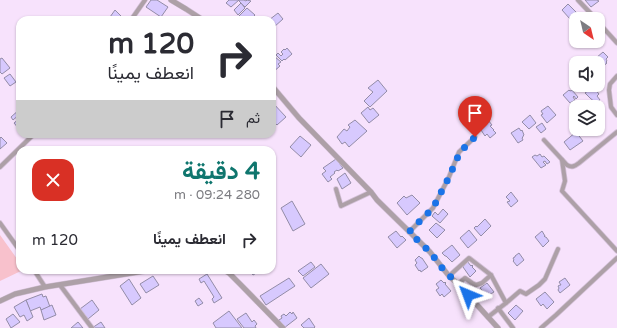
<!DOCTYPE html>
<html lang="ar">
<head>
<meta charset="utf-8">
<style>
	:root { --surface:#fff; --page:#f7f7f7; --text:#2b2b33; --muted:#7c7c81; --accent:#0f766e }
	body { margin:0; font-family:"Varela Round",Vazirmatn,sans-serif; background:var(--page); color:var(--text); direction:rtl; height:100vh; display:flex; flex-direction:column; font-size:15px; white-space:nowrap }
	* { box-sizing:border-box; margin:0 }
	p { font-size:13px; color:var(--muted) }
	.icon { flex:none; width:22px; height:22px; fill:none; stroke:currentColor; stroke-width:2; stroke-linecap:round; stroke-linejoin:round }
	.map { position:relative; flex:1; overflow:hidden; direction:ltr }
	.details { position:absolute; left:16px; top:146px; width:260px; height:128px; display:flex; flex-direction:column; background:var(--surface); border-radius:12px; box-shadow:0 1px 3px #0004; direction:rtl }
	.details>* { flex:none }
	.top-card { position:absolute; left:16px; top:16px; width:260px; height:122px; border-radius:12px; box-shadow:0 1px 3px #0004; direction:rtl; background:#fff; color:var(--text); overflow:hidden }
	.needle { width:26px; rotate:145deg }
	.buttons { position:absolute; left:569px; top:12px; display:grid; gap:8px }
	.buttons a { display:grid; place-items:center; width:36px; height:36px; border-radius:8px; background:var(--surface); box-shadow:0 1px 3px #0004; font-size:20px }
	.pin { position:absolute; display:grid; place-items:center; width:34px; height:34px; color:#fff; margin:-41px -17px; border-radius:50% 50% 50% 0; rotate:-45deg; box-shadow:0 0 4px #0007 }
	.pin .icon { rotate:45deg }
	.me { position:absolute; width:44px; margin:-22px; rotate:316deg; stroke-linejoin:round; filter:drop-shadow(0 0 3px #0008) }
	.turn { display:flex; align-items:center; gap:14px; height:84px; padding:0 16px; font-size:18px }
	.turn .icon { width:52px; height:52px; stroke-width:2.5 }
	.turn b { display:block; font-size:28px; line-height:34px }
	.then { display:flex; align-items:center; height:38px; padding:0 16px; background:#0003; gap:8px; font-size:15px }
	.round { display:grid; place-items:center; flex:none; width:42px; height:42px; border-radius:12px; background:var(--page) }
	.overview { display:flex; align-items:center; justify-content:space-between; height:68px; padding:0 16px }
	h1 { font-size:24px; font-weight:700; line-height:30px; color:var(--accent) }
	ul { padding:0; list-style:none }
	li { display:flex; align-items:center; gap:12px; height:52px; padding:0 16px }
	li div { flex:1 }
	li b { display:block; font-size:15px }
	li em { font-style:normal }
	.map>svg:first-child { display:block }
</style>
</head>
<body>
<div class="map">
<svg width="617" height="328" viewBox="0 0 617 328">
	<rect width="100%" height="100%" fill="#f7e2fc"/>
	<polygon fill="#f8c1cc" points="0,235 20,263 20,270 23,270 0,281"/>
	<g fill="#d7c9fe" stroke="#938ca7">
		<polygon points="151,0 157,0 168,7 161,17 146,7"/>
		<polygon points="229,0 239,0 231,7 226,3"/>
		<polygon points="239,0 244,0 246,1 247,0 251,1 245,7 239,1"/>
		<polygon points="585,0 597,0 599,1 591,7"/>
		<polygon points="241,3 245,8 238,15 234,10"/>
		<polygon points="568,4 577,13 570,19 562,10"/>
		<polygon points="247,8 255,15 250,20 243,20 239,16"/>
		<polygon points="115,10 121,16 118,20 114,20 110,17"/>
		<polygon points="278,13 283,19 274,27 272,25 272,20 269,20"/>
		<polygon points="287,48 292,54 285,60 284,59 282,61 276,55 278,53 281,56 283,54 281,52 284,49 285,50"/>
		<polygon points="603,52 608,57 606,59 607,61 606,62 607,63 602,67 601,66 599,68 598,66 598,63 596,63 595,62 597,60 596,58"/>
		<polygon points="274,56 281,62 278,64 280,66 272,73 272,62 273,63 275,61 272,58"/>
		<polygon points="2,58 10,68 2,74 0,72 0,59"/>
		<polygon points="10,74 16,82 10,86 4,78"/>
		<polygon points="378,80 387,91 370,107 364,101 373,92 368,88"/>
		<polygon points="593,87 599,94 597,96 600,100 596,103 590,98 585,93"/>
		<polygon points="569,90 570,91 572,90 578,97 576,99 574,96 573,97 575,100 570,103 563,95"/>
		<polygon points="272,102 286,117 277,125 272,120"/>
		<polygon points="548,106 556,115 547,123 541,115 543,114 541,111"/>
		<polygon points="368,107 370,110 373,108 379,115 369,123 361,113"/>
		<polygon points="20,109 20,114 13,120 11,117"/>
		<polygon points="530,115 536,123 529,129 522,122"/>
		<polygon points="20,118 20,128 19,129 14,123"/>
		<polygon points="355,120 367,131 349,147 345,142 342,144 337,137 344,129 347,131 350,127 348,125"/>
		<polygon points="488,120 492,125 490,126 494,130 493,130 496,133 490,138 487,134 485,136 479,127"/>
		<polygon points="542,123 546,129 541,133 536,127"/>
		<polygon points="519,128 521,131 522,130 524,135 523,136 523,137 522,138 523,140 518,143 511,133"/>
		<polygon points="576,132 583,141 570,150 564,142"/>
		<polygon points="300,136 311,145 301,157 290,147"/>
		<polygon points="1,137 7,143 0,149 0,138"/>
		<polygon points="540,154 542,157 544,156 550,162 547,164 545,161 543,162 546,165 541,168 532,157 535,155 537,156"/>
		<polygon points="336,159 343,168 338,171 337,170 334,172 335,173 330,177 332,179 328,182 322,174 326,171 323,168"/>
		<polygon points="345,173 351,183 342,189 337,179"/>
		<polygon points="511,192 518,201 511,207 507,202 510,201 506,197"/>
		<polygon points="412,195 420,203 407,215 397,203 404,196 406,198"/>
		<polygon points="292,201 305,224 293,231 281,208"/>
		<polygon points="443,209 448,214 440,223 432,216 435,212 438,215"/>
		<polygon points="485,219 491,226 481,236 474,228 476,226 477,227"/>
		<polygon points="436,223 445,230 437,238 429,230"/>
		<polygon points="469,230 477,240 468,248 460,238"/>
		<polygon points="396,231 401,237 402,236 406,240 397,248 388,237"/>
		<polygon points="542,231 545,236 544,236 545,237 546,237 549,241 543,247 535,237"/>
		<polygon points="452,245 460,255 452,262 446,256 445,256 442,253"/>
		<polygon points="519,253 524,260 517,266 513,261 514,260 513,258 515,257 515,256"/>
		<polygon points="419,256 421,258 422,258 428,267 421,272 420,270 419,271 415,265 417,263 415,260"/>
		<polygon points="467,261 471,266 472,265 473,266 472,267 476,271 470,277 463,267"/>
		<polygon points="311,262 315,267 303,276 298,271"/>
		<polygon points="321,264 329,274 311,288 303,278"/>
		<polygon points="249,270 257,270 258,272 253,275"/>
		<polygon points="207,274 222,298 214,303 212,299 214,297 204,281 201,283 199,279"/>
		<polygon points="153,276 159,285 146,293 140,284"/>
		<polygon points="289,278 295,286 266,305 260,296"/>
		<polygon points="565,278 570,285 560,293 558,290 559,288 558,286 560,285 561,285 559,282"/>
		<polygon points="129,279 141,298 132,305 120,286"/>
		<polygon points="441,280 444,283 445,282 446,283 445,284 451,291 444,297 442,294 440,296 436,290 439,288 436,284"/>
		<polygon points="487,283 494,292 487,296 480,288"/>
		<polygon points="545,292 554,302 547,309 543,304 541,306 536,299"/>
		<polygon points="42,294 43,297 46,296 50,307 41,310 40,307 30,311 26,300"/>
		<polygon points="199,298 203,303 198,306 195,301"/>
		<polygon points="26,300 33,317 27,321 24,315 20,317 14,307"/>
		<polygon points="92,300 99,310 88,319 80,309"/>
		<polygon points="52,305 56,315 44,320 41,310"/>
		<polygon points="516,305 523,311 515,320 508,313"/>
		<polygon points="229,311 242,328 216,328 213,323"/>
		<polygon points="290,312 292,314 293,312 297,318 284,328 279,320 282,318 281,316 284,314 286,316"/>
		<polygon points="246,313 252,322 254,320 257,324 255,326 256,328 244,328 237,319"/>
		<polygon points="13,314 20,322 11,328 6,319"/>
		<polygon points="309,318 315,327 314,328 304,328 301,325"/>
		<polygon points="78,322 83,328 71,328"/>
		<polygon points="101,322 105,328 92,328"/>
	</g>
	<g fill="none" stroke-linecap="round" stroke-linejoin="round">
		<defs>
			<g id="minor">
				<polyline points="578,0 596,19"/>
				<polyline points="131,20 145,0"/>
				<polyline points="598,22 617,43"/>
				<polyline points="617,76 610,84 609,90 611,107 617,115"/>
				<path d="M 544,140 L 567,165 C 572,168 575,166 579,163 L 617,132"/>
				<polyline points="562,160 565,181 562,191 617,251"/>
				<polyline points="0,167 34,134"/>
				<polyline points="336,189 341,206 371,192"/>
				<polyline points="0,223 20,251"/>
				<polyline points="409,232 433,208 449,177 459,152 475,137"/>
				<polyline points="34,270 45,287"/>
				<polyline points="449,276 469,258 491,275 482,283 476,285 472,283 465,278 458,284"/>
				<polyline points="60,285 92,328"/>
				<polyline points="506,303 520,291 526,294 539,285 545,279 558,249"/>
				<polyline points="498,308 513,328"/>
				<polyline points="488,317 506,303 491,275"/>
				<polyline points="541,328 556,315 617,258"/>
			</g>
			<g id="tertiary">
				<polyline points="171,0 186,9 203,20"/>
				<polyline points="272,86 299,118 371,192 377,200 430,252 449,276 458,284 498,328"/>
				<polyline points="224,270 229,273 240,284 283,328"/>
				<polyline points="0,301 15,294 45,287 151,270"/>
			</g>
		</defs>
		<use href="#minor" stroke="#d3c0d7" stroke-width="5.5"/>
		<use href="#tertiary" stroke="#d3c0d7" stroke-width="6"/>
		<use href="#minor" stroke="#ada0a7" stroke-width="4"/>
		<use href="#tertiary" stroke="#ada0a7" stroke-width="5"/>
	</g>
	<g fill="none" stroke-linecap="round" stroke-linejoin="round">
		<polyline stroke="#1a73e8" stroke-width="7" stroke-dasharray="0 12.6" points="468,295 443,269 430,252 409,232 433,208 449,177 460,152 475,137"/>
	</g>
</svg>
<div class="buttons">
<a><svg class="needle" viewBox="-14 -14 28 28"><path d="M0-13l5 13h-10z" fill="#e53935"/><path d="M0 13l5-13h-10z" fill="#7c7c81"/></svg></a>
<a><svg class="icon" aria-label="sound" viewBox="0 0 24 24"><path d="M4 9h4l5-4v14l-5-4H4zM17 9q2 3 0 6"/></svg></a>
<a><svg class="icon" aria-label="layers" viewBox="0 0 24 24"><path d="M12 4l9 5-9 5-9-5zM3 14l9 5 9-5"/></svg></a>
</div>
<div class="pin" style="left:475px;top:137px;background:#d93025"><svg class="icon" aria-label="arrive" viewBox="0 0 24 24"><path d="M6 21V4h12l-3 4 3 4H6"/></svg></div>
<svg class="me" style="left:468px;top:295px" viewBox="-20 -20 40 40"><path d="M0-17L14 15 0 8-14 15z" fill="#1a73e8" stroke="#fff" stroke-width="4"/></svg>
<div class="top-card">
<div class="turn"><svg class="icon" aria-label="right" viewBox="0 0 24 24"><path d="M7 20v-9h11M14 6l5 5-5 5"/></svg><div><b>120 m</b>انعطف يمينًا</div></div>
<div class="then">ثم<svg class="icon" aria-label="arrive" viewBox="0 0 24 24"><path d="M6 21V4h12l-3 4 3 4H6"/></svg></div>
</div>
<section class="details">
<div class="overview"><div><h1>4 دقيقة</h1><p>280 m · 09:24</p></div><a class="round" style="background:#d93025;color:#fff"><svg class="icon" aria-label="close" viewBox="0 0 24 24"><path d="M6 6l12 12M18 6L6 18"/></svg></a></div>
<ul>
<li><svg class="icon" aria-label="right" viewBox="0 0 24 24"><path d="M7 20v-9h11M14 6l5 5-5 5"/></svg><div><b>انعطف يمينًا</b></div><em>120 m</em></li>
</ul>
</section>
</div>
</body>
</html>
